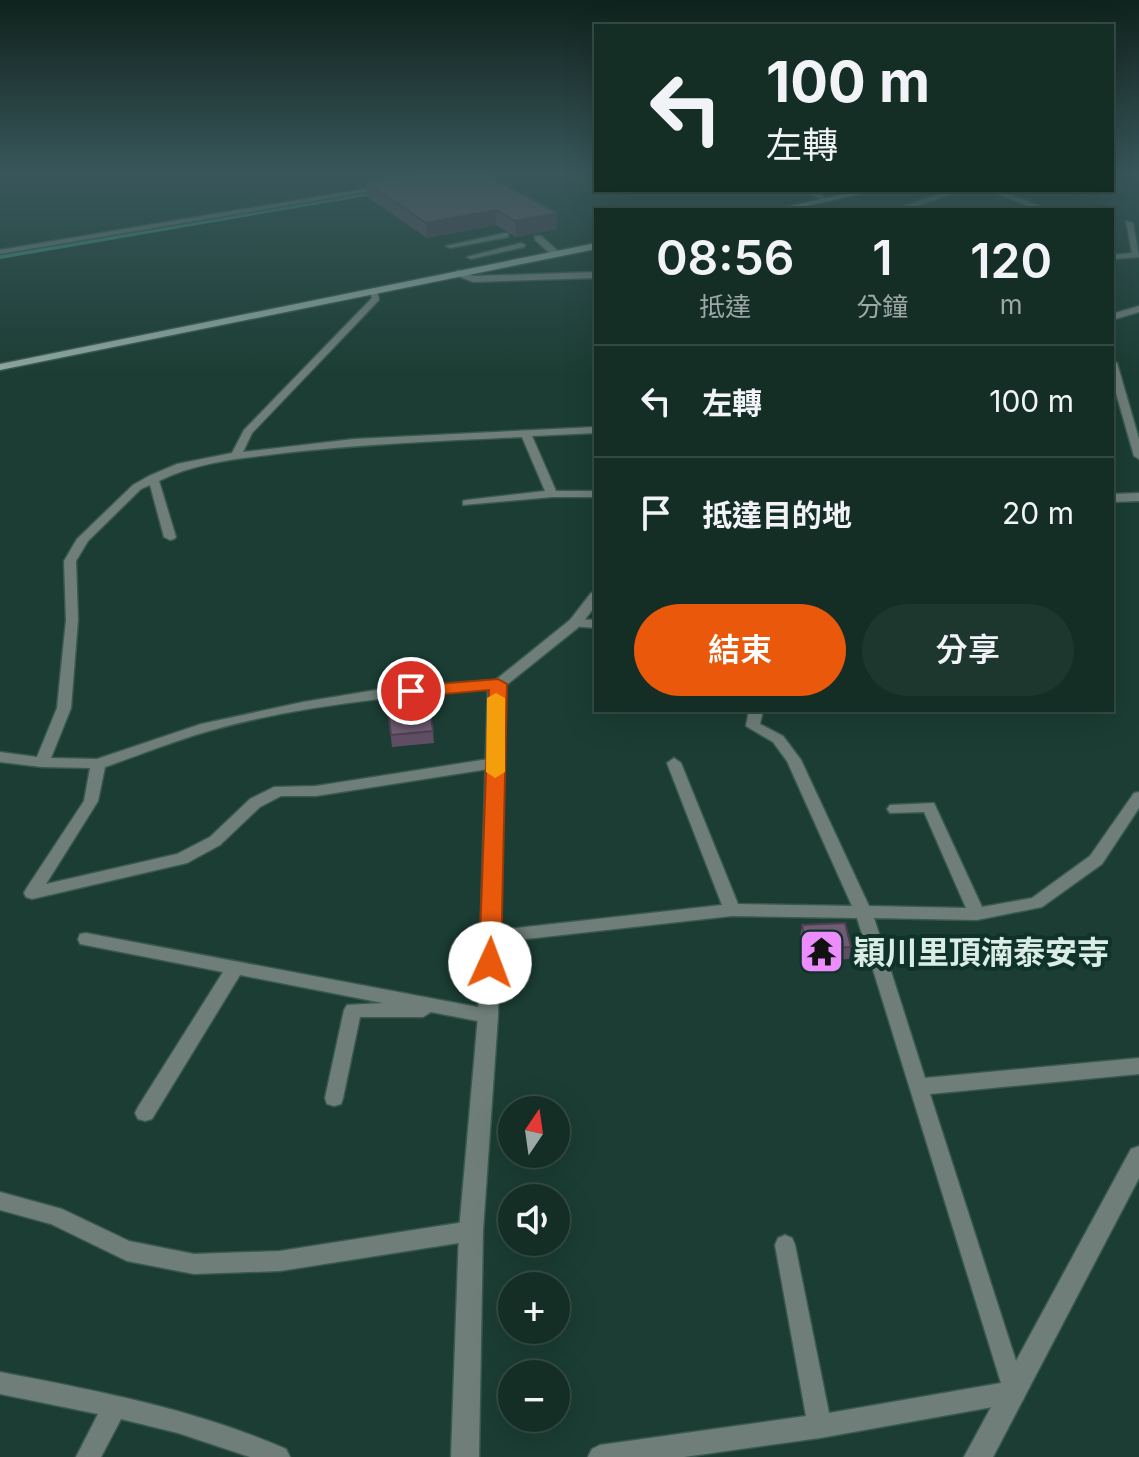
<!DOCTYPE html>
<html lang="zh-TW">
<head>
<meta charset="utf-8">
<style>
	:root { --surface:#142e26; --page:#1d362e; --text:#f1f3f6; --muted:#9da8a7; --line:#334a43; --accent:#ea580c }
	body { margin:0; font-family:Inter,"Noto Sans TC",sans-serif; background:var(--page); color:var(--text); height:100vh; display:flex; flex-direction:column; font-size:30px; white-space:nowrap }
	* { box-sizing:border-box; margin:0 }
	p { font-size:26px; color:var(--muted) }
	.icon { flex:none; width:44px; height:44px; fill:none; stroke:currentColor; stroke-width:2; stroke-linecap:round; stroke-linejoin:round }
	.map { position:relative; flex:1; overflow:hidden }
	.side { position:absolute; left:594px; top:208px; width:520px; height:504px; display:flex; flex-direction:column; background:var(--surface); border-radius:0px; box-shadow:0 8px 32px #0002,0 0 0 2px var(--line) }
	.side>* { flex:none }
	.hud { position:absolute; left:594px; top:24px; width:520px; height:168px; border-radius:0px; box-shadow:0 8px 32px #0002,0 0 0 2px var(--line); background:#142e26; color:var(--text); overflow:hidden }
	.needle { width:52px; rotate:13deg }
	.buttons { position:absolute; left:498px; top:1096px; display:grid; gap:16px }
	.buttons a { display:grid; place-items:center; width:72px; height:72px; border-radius:50%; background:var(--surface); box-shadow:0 8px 32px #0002,0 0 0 2px var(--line); font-size:40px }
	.pin { position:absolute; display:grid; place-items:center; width:68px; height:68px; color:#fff; margin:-34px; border:4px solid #fff; border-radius:50%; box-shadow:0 2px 8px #0007 }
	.me { position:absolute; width:88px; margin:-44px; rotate:2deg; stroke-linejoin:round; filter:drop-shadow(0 0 6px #0008) }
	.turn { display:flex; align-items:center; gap:28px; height:168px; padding:0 40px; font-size:36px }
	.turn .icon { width:104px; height:104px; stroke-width:2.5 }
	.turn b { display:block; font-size:56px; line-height:68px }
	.eta { display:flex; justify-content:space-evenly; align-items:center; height:136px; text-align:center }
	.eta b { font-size:48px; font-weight:600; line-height:56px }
	.action { display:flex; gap:16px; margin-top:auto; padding:16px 40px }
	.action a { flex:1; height:92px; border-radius:48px; background:var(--accent); color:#fff; font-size:32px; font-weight:600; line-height:92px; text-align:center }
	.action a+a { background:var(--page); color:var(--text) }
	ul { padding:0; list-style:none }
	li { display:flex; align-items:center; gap:24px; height:112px; padding:0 40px; border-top:2px solid var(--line) }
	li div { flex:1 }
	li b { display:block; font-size:30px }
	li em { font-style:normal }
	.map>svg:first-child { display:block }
</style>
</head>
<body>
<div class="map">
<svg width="1139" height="1457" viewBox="0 0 1139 1457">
	<rect width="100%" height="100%" fill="#1b3d33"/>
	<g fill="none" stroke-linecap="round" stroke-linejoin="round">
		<g stroke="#3e8e78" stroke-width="4">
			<polyline points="474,176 496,172"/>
			<polyline points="0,257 378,192"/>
		</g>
		<defs>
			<g id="service">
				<polygon points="1125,172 1139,172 1139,176 1126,173"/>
				<polygon points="382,186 384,189 0,254 0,250"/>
				<polygon points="801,190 810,190 830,200 825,201"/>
				<polygon points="988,190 997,190 1047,209 1039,210"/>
				<polygon points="1126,221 1133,223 1139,257 1112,259 1112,255 1132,253"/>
				<polygon points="505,233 508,233 508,237 450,248 446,246"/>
				<polygon points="535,236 541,236 559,252 559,256 553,256 535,240"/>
				<polygon points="521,243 525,245 524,247 471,259 467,257"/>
				<path d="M 373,288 L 377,290 L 379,300 L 252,433 L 243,452 L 354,439 L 596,427 L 596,433 L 532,436 L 556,491 L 596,491 L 596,497 L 552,497 L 463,505 L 463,501 L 467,500 L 545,491 L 522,437 C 442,441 363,444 284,453 C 239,459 200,461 159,481 L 176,537 L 174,539 L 170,540 L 164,537 L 150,485 L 141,489 L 88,541 L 76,561 L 78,620 L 71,708 L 51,758 L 97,759 L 201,724 L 303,702 L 382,689 L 498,680 L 505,684 L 498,688 C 401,696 303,704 209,731 C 174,741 139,755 105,767 L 98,801 L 46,884 L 177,854 L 210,837 L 250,799 L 274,787 L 316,786 L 495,758 L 502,763 L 495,768 L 316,796 L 281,796 L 260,807 L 220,845 L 187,863 L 32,899 L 26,897 L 24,893 L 26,889 L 84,801 L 90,768 L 42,767 L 0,762 L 0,752 L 37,757 L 57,708 L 66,620 L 64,561 L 77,539 L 133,485 L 149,476 L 177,464 L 232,453 L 244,430 L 372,298 L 369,290 Z"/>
				<polygon points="1139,306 1139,312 1112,320 1112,314"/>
				<polygon points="1112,360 1117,363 1139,439 1139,459 1134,456 1112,379"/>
				<polygon points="575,619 596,620 596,628 571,626 569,623"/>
				<polygon points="749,710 763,710 760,724 783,736 801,760 869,906 966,908 924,812 890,813 887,809 890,805 934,803 982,907 1032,898 1090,856 1134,793 1139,792 1139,808 1102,864 1042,907 977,920 874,918 925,1078 1139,1058 1139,1074 930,1094 1026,1392 1023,1400 1015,1403 820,1438 684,1457 588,1457 592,1449 600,1445 806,1416 775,1245 778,1238 785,1235 792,1238 795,1245 829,1413 1001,1383 857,918 732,916 491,943 485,941 483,937 485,933 491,931 722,905 667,763 674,758 681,763 738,904 852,906 787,761 773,742 746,726"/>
				<polygon points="86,933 488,1009 494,1011 497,1016 494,1021 488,1023 431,1012 423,1017 360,1017 343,1098 341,1104 334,1106 327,1104 325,1098 344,1010 347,1005 383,1003 240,975 152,1119 145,1121 138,1119 135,1113 138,1107 223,972 80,944 78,939 80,934"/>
				<polygon points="0,1192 62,1209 129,1241 194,1254 280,1251 471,1221 478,1224 481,1231 478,1238 471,1241 280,1271 194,1274 127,1261 51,1224 0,1210"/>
				<path d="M 0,1372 C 98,1391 194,1409 286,1449 L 290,1457 L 250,1457 L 178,1433 L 121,1419 L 101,1457 L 76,1457 L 98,1414 L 0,1394 Z"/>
			</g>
			<g id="minor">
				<polygon points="458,270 474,276 596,272 596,278 473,282 455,275 454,273"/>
				<polygon points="1139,493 1139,501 1112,502 1112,494"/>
				<polygon points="1139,1146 1139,1178 993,1457 964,1457 1131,1149"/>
			</g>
			<g id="tertiary">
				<polygon points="953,190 965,190 904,210 892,210"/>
				<polygon points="596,592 596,605 580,626 504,687 498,1016 483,1231 479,1457 451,1457 459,1231 478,1016 488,686 570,620 591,593"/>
			</g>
			<g id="secondary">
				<polygon points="863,190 878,190 788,210 772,210"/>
				<polygon points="596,243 596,249 0,370 0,364"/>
			</g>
		</defs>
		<use href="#service" stroke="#39594f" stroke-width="3"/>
		<use href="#minor" stroke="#39594f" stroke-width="3"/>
		<use href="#tertiary" stroke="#39594f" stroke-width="3"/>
		<use href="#secondary" stroke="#39594f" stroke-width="3"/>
		<use href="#service" fill="#6f7e79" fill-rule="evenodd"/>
		<use href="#minor" fill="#6f7e79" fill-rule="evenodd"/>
		<use href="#tertiary" fill="#6f7e79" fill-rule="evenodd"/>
		<use href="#secondary" fill="#8ea69e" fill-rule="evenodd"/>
	</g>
	<g fill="#5f4e63">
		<polygon points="366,182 557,213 557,229 516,237 496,225 427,238 367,197"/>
		<polygon points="386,693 433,731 434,743 392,747"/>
		<polygon points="802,925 851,947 849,959 805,961 800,937"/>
	</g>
	<g fill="#4e4050">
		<polygon points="496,210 496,225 427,238 426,223"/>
		<polygon points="557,213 557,229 516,237 515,221"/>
	</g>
	<g fill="#6f5b73" stroke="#4e4050" stroke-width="2">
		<polygon points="428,172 480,172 557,213 515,221 496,210 426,223 366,182"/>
		<polygon points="426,689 433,731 391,735 386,693"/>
		<polygon points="845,923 851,947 807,948 802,925"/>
	</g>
	<linearGradient id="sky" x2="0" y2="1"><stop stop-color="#0f221c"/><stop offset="0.46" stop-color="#39575b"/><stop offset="1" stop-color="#39575b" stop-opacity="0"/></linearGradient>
	<rect width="1139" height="376" fill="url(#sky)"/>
	<polygon fill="#ea580c" stroke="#983908" stroke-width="2" points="498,679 507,684 501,963 498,969 482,969 479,963 489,690 411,697 402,691 411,686"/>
	<polygon fill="#f59e0b" points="496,693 505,698 505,772 495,778 486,772 487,698"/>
	<defs>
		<symbol id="temple-square" viewBox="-11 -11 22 22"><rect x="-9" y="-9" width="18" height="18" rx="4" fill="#eb8dfc" stroke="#103329"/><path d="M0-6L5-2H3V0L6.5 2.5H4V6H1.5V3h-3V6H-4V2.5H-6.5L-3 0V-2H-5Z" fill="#111"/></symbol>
	</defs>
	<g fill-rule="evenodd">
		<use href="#temple-square" x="796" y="926" width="51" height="51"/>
	</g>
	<g text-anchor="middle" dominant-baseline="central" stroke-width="8" stroke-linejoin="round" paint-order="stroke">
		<g font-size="32" font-weight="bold" fill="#d9ece5" stroke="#103329" text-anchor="start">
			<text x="853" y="952">穎川里頂湳泰安寺</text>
		</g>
	</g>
</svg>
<div class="buttons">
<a><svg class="needle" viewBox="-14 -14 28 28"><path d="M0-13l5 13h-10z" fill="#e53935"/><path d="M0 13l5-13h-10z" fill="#9da8a7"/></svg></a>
<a><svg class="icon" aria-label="sound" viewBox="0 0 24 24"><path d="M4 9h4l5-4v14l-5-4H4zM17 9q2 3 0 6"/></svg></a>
<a>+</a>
<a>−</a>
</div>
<div class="pin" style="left:411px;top:691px;background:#d93025"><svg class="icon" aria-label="arrive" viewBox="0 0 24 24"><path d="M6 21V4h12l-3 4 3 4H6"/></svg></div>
<svg class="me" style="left:490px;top:963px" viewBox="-20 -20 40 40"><circle r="19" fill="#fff"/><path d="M0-13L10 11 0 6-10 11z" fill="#ea580c"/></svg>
<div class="hud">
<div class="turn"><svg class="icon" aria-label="left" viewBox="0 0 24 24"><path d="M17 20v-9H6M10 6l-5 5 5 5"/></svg><div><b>100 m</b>左轉</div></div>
</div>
<section class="side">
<div class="eta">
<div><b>08:56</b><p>抵達</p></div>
<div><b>1</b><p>分鐘</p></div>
<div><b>120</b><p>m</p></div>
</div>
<ul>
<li><svg class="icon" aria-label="left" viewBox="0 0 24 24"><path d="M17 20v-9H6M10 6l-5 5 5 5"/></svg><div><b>左轉</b></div><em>100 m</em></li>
<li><svg class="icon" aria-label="arrive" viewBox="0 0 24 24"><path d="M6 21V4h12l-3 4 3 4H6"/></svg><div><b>抵達目的地</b></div><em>20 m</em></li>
</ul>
<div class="action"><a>結束</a><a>分享</a></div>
</section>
</div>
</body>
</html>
